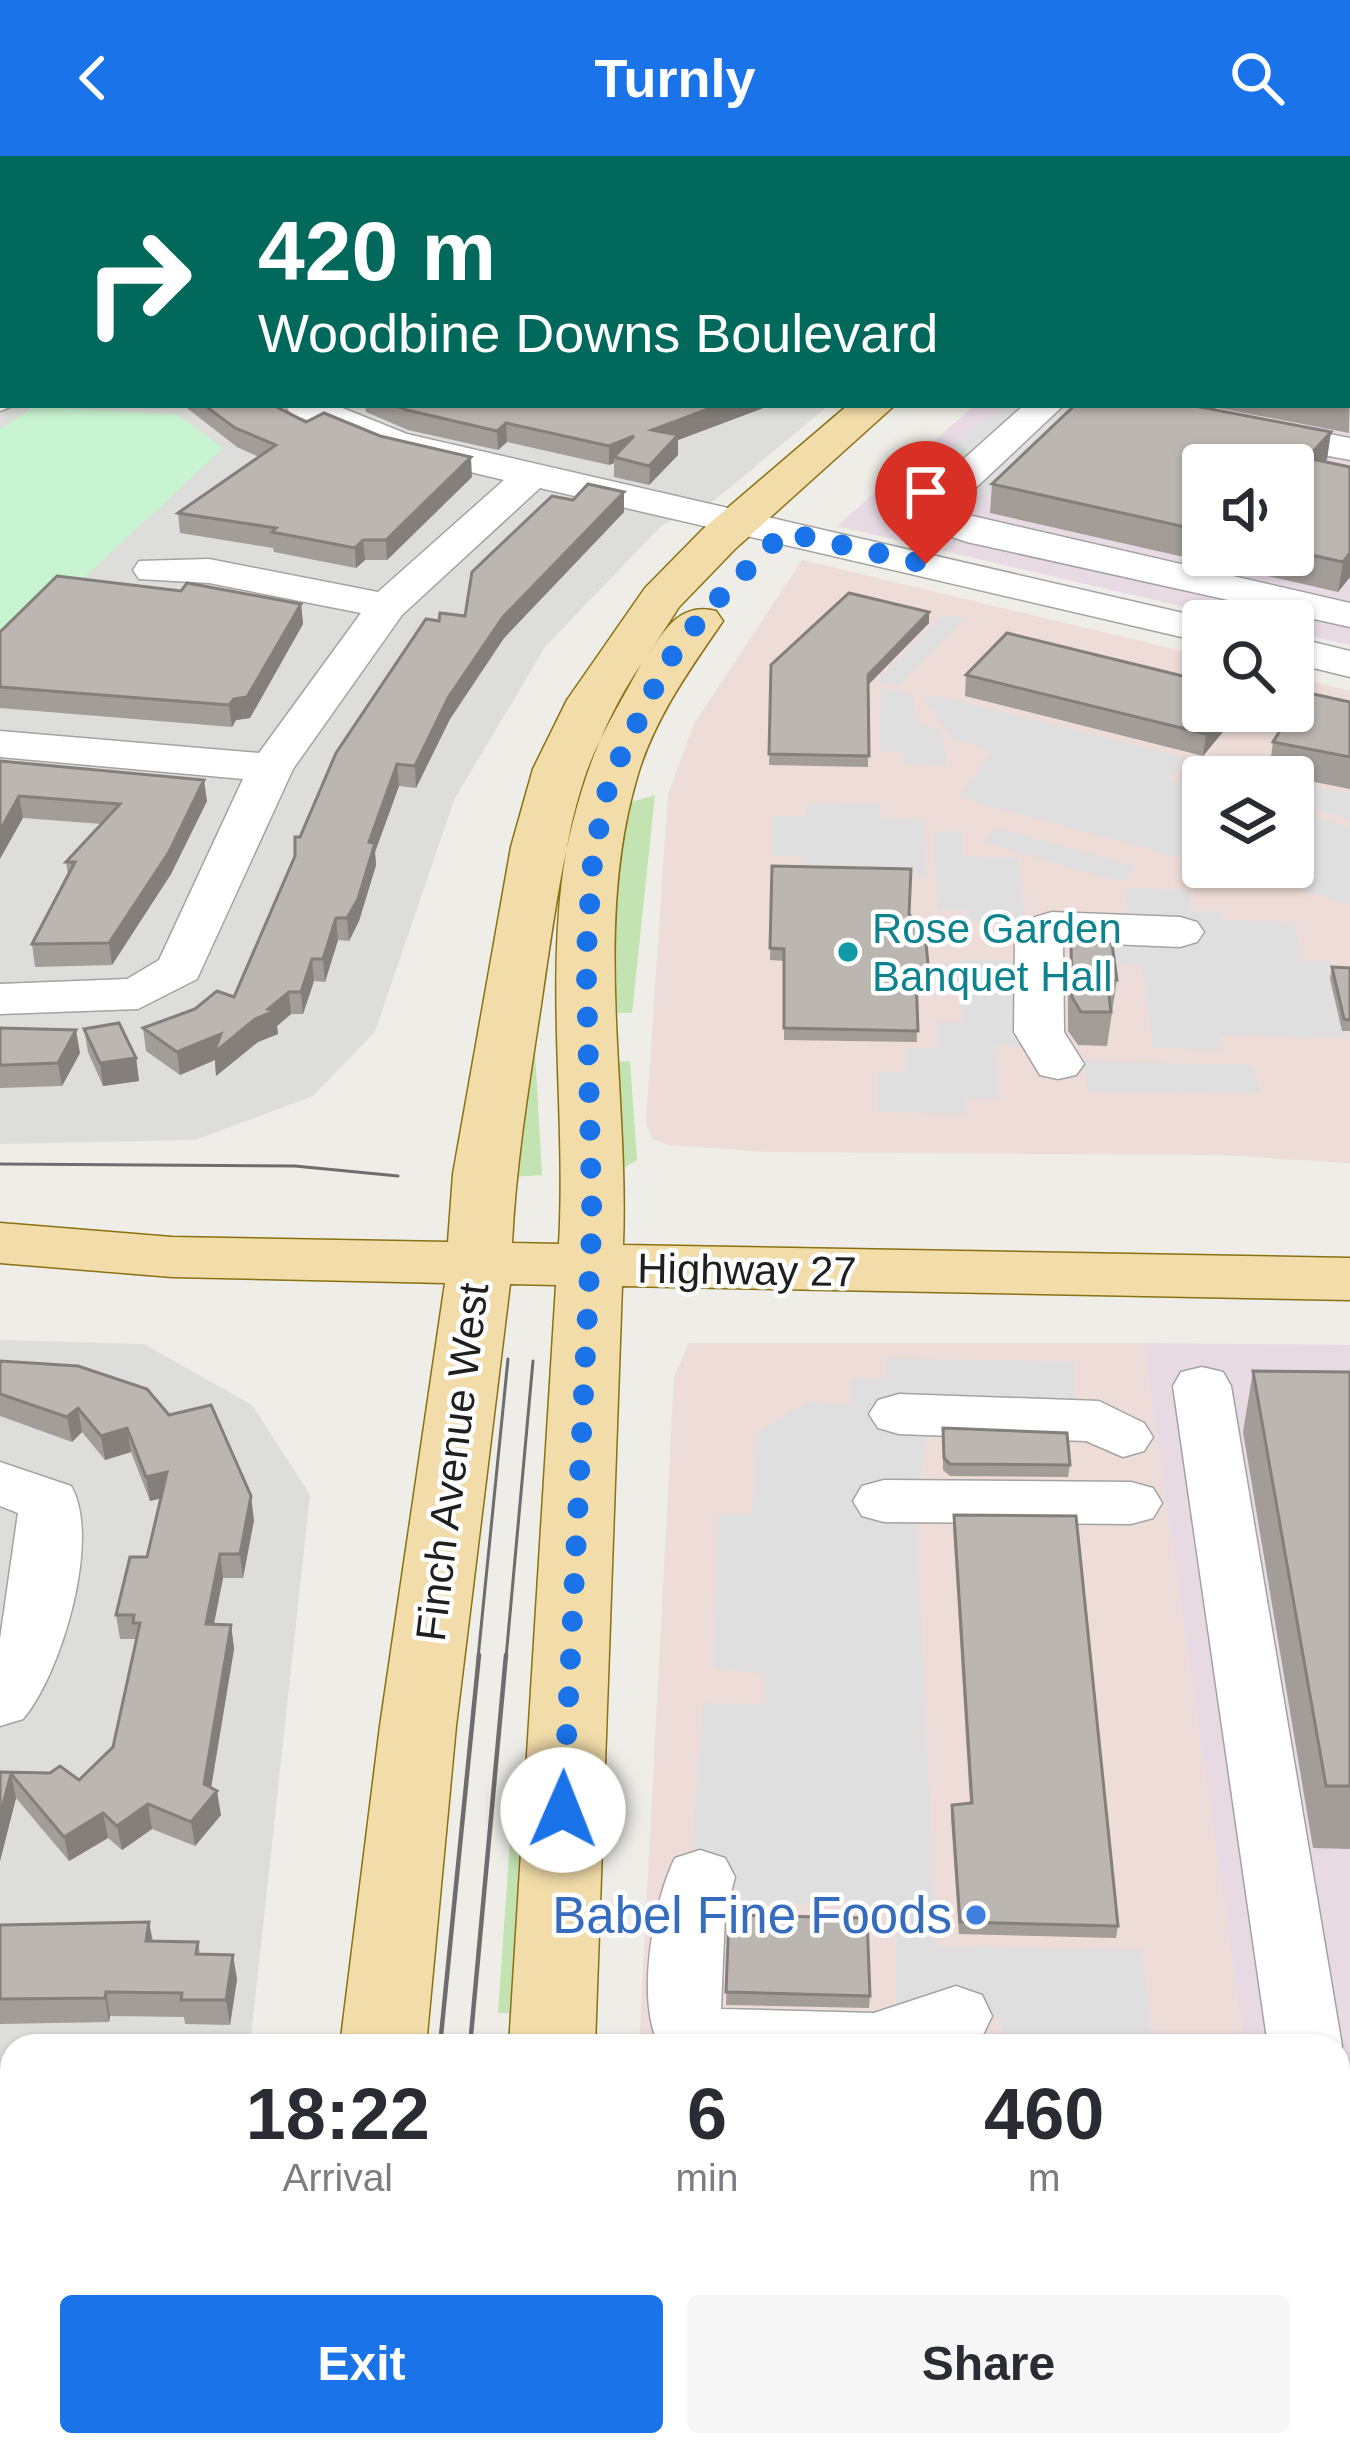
<!DOCTYPE html>
<html lang="en">
<head>
<meta charset="utf-8">
<style>
	:root { --surface:#fff; --page:#f7f7f7; --text:#2b2b33; --muted:#7c7c81; --accent:#1a73e8 }
	body { margin:0; font-family:Arial,sans-serif; background:var(--page); color:var(--text); height:100vh; display:flex; flex-direction:column; font-size:45px; white-space:nowrap }
	* { box-sizing:border-box; margin:0 }
	p { font-size:39px; color:var(--muted) }
	.icon { flex:none; width:66px; height:66px; fill:none; stroke:currentColor; stroke-width:2; stroke-linecap:round; stroke-linejoin:round }
	.map { position:relative; flex:1; overflow:hidden }
	.panel { position:absolute; left:0px; top:1878px; width:1350px; height:423px; display:flex; flex-direction:column; background:var(--surface); border-radius:36px 36px 0 0; box-shadow:0 3px 9px #0004 }
	.panel>* { flex:none }
	.guide { position:absolute; left:0px; top:0px; width:1350px; height:252px; box-shadow:0 3px 9px #0004; background:#00695c; color:#fff; overflow:hidden }
	.fabs { position:absolute; left:1182px; top:288px; display:grid; gap:24px }
	.fabs a { display:grid; place-items:center; width:132px; height:132px; border-radius:12px; background:var(--surface); box-shadow:0 3px 9px #0004; font-size:60px }
	.pin { position:absolute; display:grid; place-items:center; width:102px; height:102px; color:#fff; margin:-123px -51px; border-radius:50% 50% 50% 0; rotate:-45deg; box-shadow:0 0 12px #0007 }
	.pin .icon { rotate:45deg }
	.me { position:absolute; width:132px; margin:-66px; rotate:1deg; stroke-linejoin:round; filter:drop-shadow(0 0 9px #0008) }
	.turn { display:flex; align-items:center; gap:42px; height:252px; padding:0 60px; font-size:54px }
	.turn .icon { width:156px; height:156px; stroke-width:2.5 }
	.turn b { display:block; font-size:84px; line-height:102px }
	.eta { display:flex; justify-content:space-evenly; align-items:center; height:204px; text-align:center }
	.eta b { font-size:72px; font-weight:600; line-height:84px }
	.action { display:flex; gap:24px; margin-top:auto; padding:24px 60px }
	.action a { flex:1; height:138px; border-radius:12px; background:var(--accent); color:#fff; font-size:48px; font-weight:600; line-height:138px; text-align:center }
	.action a+a { background:var(--page); color:var(--text) }
	header { display:flex; justify-content:space-between; align-items:center; height:156px; padding:0 60px; background:var(--accent); color:#fff; font-size:54px; font-weight:600 }
	.map>svg:first-child { display:block }
</style>
</head>
<body>
<header><svg class="icon" aria-label="back" viewBox="0 0 24 24"><path d="M15 5l-7 7 7 7"/></svg>Turnly<svg class="icon" aria-label="search" viewBox="0 0 24 24"><circle cx="10" cy="10" r="6"/><path d="M15 15l6 6"/></svg></header>
<div class="map">
<svg width="1350" height="2299" viewBox="0 0 1350 2299">
	<rect width="100%" height="100%" fill="#efede7"/>
	<g fill="#dddddc">
		<polygon points="0,104 3,249 829,249 715,344 662,369 545,491 454,644 375,876 313,940 195,984 0,988"/>
		<polygon points="0,1184 144,1188 252,1249 310,1339 250,1890 12,1890 12,2289 207,2289 205,2299 0,2299"/>
	</g>
	<g fill="#eedcd8" fill-rule="evenodd">
		<path d="M 802,404 L 1203,500 L 1203,555 L 1293,555 L 1293,521 L 1350,535 L 1350,1007 L 1218,999 L 766,996 L 668,989 L 652,983 L 646,968 L 668,638 L 694,568 ZM 1203,621 L 1293,621 L 1293,711 L 1203,711 Z"/>
		<polygon points="689,1187 1143,1187 1244,1890 639,1890 674,1221"/>
		<polygon points="611,2289 1257,2289 1258,2299 610,2299"/>
	</g>
	<g fill="#e7dae3" fill-rule="evenodd">
		<path d="M 1250,0 L 1350,0 L 1350,489 L 1293,476 L 1293,465 L 1245,465 L 837,370 L 975,249 L 1347,249 L 1347,3 L 1247,3 ZM 1203,309 L 1293,309 L 1293,399 L 1203,399 Z"/>
		<polygon points="1143,1187 1350,1189 1350,2299 1258,2299 1257,2289 1338,2289 1338,1890 1244,1890"/>
	</g>
	<g fill="#c4e3b2">
		<polygon points="655,639 632,857 606,857 615,686 631,646"/>
		<polygon points="532,842 542,1019 510,1021"/>
		<polygon points="630,905 637,1004 625,1011 608,906"/>
		<polygon points="515,1613 521,1615 515,1857 498,1857"/>
	</g>
	<polygon fill="#c9f4d2" points="34,251 176,258 223,292 0,500 0,273"/>
	<g fill="#dfdfdf">
		<polygon points="1002,249 1080,253 969,352 900,336"/>
		<polygon points="943,458 964,463 897,530 876,525"/>
		<polygon points="881,532 912,539 917,569 942,573 946,610 903,608 904,596 880,595"/>
		<polygon points="933,539 1187,602 1169,624 1203,634 1203,708 958,641 993,595 953,582 924,544"/>
		<polygon points="1293,627 1350,637 1350,663 1293,648"/>
		<polygon points="807,647 880,648 881,662 923,663 927,722 804,720 803,701 772,700 772,660 807,660"/>
		<polygon points="1293,656 1350,671 1350,748 1215,711 1293,711"/>
		<polygon points="996,672 1135,711 1122,726 983,686"/>
		<polygon points="933,675 961,675 963,701 1018,702 1025,767 969,766 967,754 938,754"/>
		<polygon points="1124,732 1189,734 1190,755 1221,755 1223,764 1294,766 1302,805 1330,805 1347,882 1220,879 1221,894 1153,892 1142,809 1105,808 1103,787 1133,789"/>
		<polygon points="960,803 1021,805 1027,890 996,889 999,943 966,942 967,958 877,956 877,915 905,916 905,892 939,893 938,866 962,866"/>
		<polygon points="1084,905 1252,909 1261,937 1088,936"/>
		<polygon points="886,1202 1074,1206 1073,1260 929,1263 916,1352 936,1790 1142,1794 1153,1890 1005,1890 1000,1861 971,1864 975,1890 895,1887 897,1750 688,1745 703,1547 765,1548 764,1518 714,1512 717,1359 752,1359 756,1278 807,1246 850,1249 850,1223 885,1222"/>
	</g>
	<g fill="none" stroke-linecap="round" stroke-linejoin="round">
		<defs>
			<g id="minor">
				<polygon points="3,0 40,0 42,3 5,3"/>
				<polygon points="391,0 423,0 425,3 393,3"/>
				<polygon points="514,0 571,0 512,3"/>
				<polygon points="645,0 738,0 643,3"/>
				<polygon points="822,0 936,0 938,3 824,3"/>
				<polygon points="987,0 1038,0 1040,3 989,3"/>
				<polygon points="1347,51 1350,52 1350,72 1347,71"/>
				<polygon points="3,64 3,84 0,85 0,65"/>
				<polygon points="0,174 3,175 3,203 0,202"/>
				<polygon points="3,228 3,249 15,249 0,255"/>
				<polygon points="285,249 335,249 407,278 1218,465 1203,465 1203,486 540,332 402,459 293,613 197,823 138,853 0,858 0,828 127,823 159,804 243,623 0,601 0,575 259,597 361,457 209,427 139,423 133,414 139,405 209,403 378,436 504,324 382,295 290,257"/>
				<polygon points="1024,249 1064,249 951,355 1350,447 1350,471 967,386 910,367 904,359 910,351"/>
				<polygon points="1103,249 1179,249 1350,282 1350,304 1121,260"/>
				<polygon points="1293,481 1350,495 1350,521 1293,507"/>
				<polygon points="1052,756 1180,761 1197,766 1204,776 1197,786 1180,791 1063,786 1064,876 1084,908 1076,919 1058,923 1040,919 1014,876 1015,782 1035,761"/>
				<polygon points="1202,1211 1223,1216 1231,1230 1342,1890 1338,1898 1338,1890 1268,1890 1173,1230 1181,1216"/>
				<polygon points="899,1238 1099,1245 1144,1267 1153,1281 1144,1295 1123,1301 1086,1285 899,1278 878,1272 869,1258 878,1244"/>
				<path d="M 0,1306 L 71,1330 C 102,1382 61,1519 23,1563 L 0,1570 L 0,1483 L 18,1357 L 0,1350 Z"/>
				<polygon points="884,1324 1131,1326 1153,1332 1162,1347 1153,1362 1131,1368 884,1366 862,1360 853,1345 862,1330"/>
				<path d="M 700,1694 L 725,1702 L 735,1721 L 725,1759 L 721,1853 L 874,1857 L 956,1830 L 982,1839 L 992,1860 L 982,1881 L 956,1890 L 660,1890 C 635,1848 653,1745 675,1702 Z"/>
				<rect x="0" y="1944" width="12" height="64"/>
				<rect x="1338" y="1972" width="12" height="66"/>
				<polygon points="698,2289 792,2289 788,2299 694,2299"/>
			</g>
			<g id="major">
				<path d="M 848,249 L 895,249 L 735,393 L 679,451 L 644,505 C 663,477 678,445 716,455 L 723,465 C 689,514 652,566 636,625 C 593,775 629,936 623,1089 L 1350,1102 L 1350,1144 L 622,1130 L 595,1890 L 509,1890 L 556,1129 L 510,1128 L 456,1570 L 426,1890 L 340,1890 L 380,1570 L 445,1127 L 172,1121 L 0,1107 L 0,1067 L 172,1081 L 448,1086 L 453,1018 L 511,691 L 533,613 L 567,544 L 645,432 L 703,373 ZM 641,508 C 622,545 597,583 584,623 C 535,771 568,935 559,1088 L 512,1087 C 516,1007 529,928 541,849 C 559,728 571,612 641,508 Z"/>
				<polygon points="284,2289 380,2289 379,2299 283,2299"/>
				<polygon points="471,2289 567,2289 566,2299 470,2299"/>
			</g>
		</defs>
		<use href="#minor" stroke="#a3a3a3" stroke-width="3"/>
		<use href="#major" stroke="#8a7111" stroke-width="3"/>
		<use href="#minor" fill="#fff" fill-rule="evenodd"/>
		<use href="#major" fill="#f2dca9" fill-rule="evenodd"/>
		<g stroke="#6d6d6d" stroke-width="3">
			<polyline points="0,1008 295,1010 398,1020"/>
			<polyline points="478,1502 508,1203"/>
			<polyline points="506,1502 533,1205"/>
		</g>
		<g stroke="#6d6d6d" stroke-width="4.5">
			<polyline points="440,1890 479,1499"/>
			<polyline points="470,1890 506,1499"/>
			<polyline points="436,2289 436,2299"/>
			<polyline points="402,2299 403,2289"/>
		</g>
	</g>
	<g fill="#a29d97" fill-rule="evenodd">
		<polygon points="1347,239 1350,239 1349,277 1203,249 1347,249"/>
		<polygon points="183,249 273,249 306,266 472,321 387,404 365,404 356,412 274,396 273,392 180,377 178,357 259,301 237,291"/>
		<polygon points="365,249 771,249 678,284 678,299 649,329 614,321 614,307 609,309 507,286 498,294 408,274 366,256"/>
		<path d="M 1331,276 L 1325,306 L 1350,311 L 1350,421 L 1338,436 L 990,357 L 992,328 ZM 1203,309 L 1293,309 L 1293,399 L 1203,399 Z"/>
		<polygon points="624,336 624,356 504,482 450,563 416,632 399,630 375,696 376,709 359,765 349,785 338,784 325,826 314,825 303,858 291,858 277,870 278,878 258,886 216,920 215,904 180,919 146,895 143,872 234,841 295,700 300,681 439,465 465,460 573,344"/>
		<polygon points="181,435 301,448 303,468 250,562 236,564 232,571 0,552 0,476"/>
		<polygon points="929,456 929,467 868,529 868,611 769,609 771,509"/>
		<polygon points="966,519 1203,555 1240,555 1203,600 965,540"/>
		<polygon points="1350,546 1350,633 1269,617 1273,586"/>
		<polygon points="0,605 207,645 171,718 112,809 35,811 32,788 68,719 66,706 102,668 23,662"/>
		<polygon points="772,710 909,758 928,819 916,830 917,886 784,884 784,805 770,804"/>
		<polygon points="1071,787 1117,824 1107,890 1078,889 1068,875 1068,820"/>
		<polygon points="1332,811 1350,812 1350,875 1342,875 1330,823"/>
		<polygon points="0,872 80,897 62,930 0,932"/>
		<polygon points="84,873 136,902 139,925 103,930 88,896"/>
		<polygon points="0,1205 78,1210 254,1364 243,1422 223,1422 214,1468 231,1469 234,1493 211,1632 221,1659 195,1690 152,1673 122,1694 108,1682 69,1705 16,1642 0,1705 0,1616 79,1624 113,1591 136,1486 136,1483 120,1483 116,1459 147,1401 161,1342 150,1345 131,1296 105,1304 82,1276 72,1286 0,1260"/>
		<polygon points="1253,1215 1350,1216 1350,1693 1313,1692 1243,1276"/>
		<polygon points="943,1272 1070,1309 1068,1321 950,1320 943,1314"/>
		<polygon points="954,1359 1118,1770 1116,1782 959,1778 951,1662 952,1649 970,1647 953,1371"/>
		<polygon points="729,1759 870,1840 869,1852 726,1849"/>
		<polygon points="149,1766 153,1785 198,1786 200,1798 237,1823 230,1869 185,1868 184,1861 110,1860 109,1866 0,1868 0,1769"/>
		<polygon points="1347,2117 1350,2118 1350,2227 1338,2152"/>
		<rect x="1039" y="2289" width="86" height="10"/>
	</g>
	<g fill="#847f7b">
		<polygon points="1350,197 1350,220 1347,224 1347,201"/>
		<polygon points="719,249 771,249 678,284 678,299 649,329 652,274"/>
		<polygon points="506,267 507,286 498,294 497,275"/>
		<polygon points="1331,276 1327,304 1303,331 1307,302"/>
		<polygon points="634,280 614,301 614,307 609,309 609,290"/>
		<polygon points="471,301 472,321 387,404 386,384"/>
		<polygon points="624,336 624,356 504,482 450,563 416,632 415,610 448,542 503,461"/>
		<polygon points="363,384 365,404 356,412 355,392"/>
		<polygon points="1350,397 1350,421 1338,436 1343,406"/>
		<polygon points="301,448 303,468 250,562 236,564 232,571 229,549"/>
		<polygon points="929,456 929,467 867,530 868,519"/>
		<polygon points="1225,555 1240,555 1203,600 1206,578"/>
		<polygon points="397,608 399,630 375,696 376,709 359,765 349,785 347,762 369,686"/>
		<polygon points="204,624 207,645 171,718 112,809 109,787"/>
		<polygon points="19,640 23,662 0,703 0,675"/>
		<polygon points="336,762 338,784 325,826 323,803"/>
		<polygon points="312,803 314,825 303,858 301,836"/>
		<polygon points="928,808 928,819 915,831 916,819"/>
		<polygon points="289,836 291,858 277,870 278,878 258,886 216,920 215,904 180,919 177,896 268,853"/>
		<polygon points="76,874 80,897 62,930 58,907"/>
		<polygon points="136,902 139,925 103,930 100,907"/>
		<polygon points="78,1252 82,1276 72,1286 67,1261"/>
		<polygon points="127,1272 131,1296 105,1304 101,1280"/>
		<polygon points="167,1316 171,1340 150,1345 146,1321"/>
		<polygon points="251,1340 254,1364 243,1422 240,1398"/>
		<polygon points="220,1398 223,1422 209,1492 206,1468"/>
		<polygon points="231,1469 234,1493 209,1644 217,1635 221,1659 195,1690 191,1666 204,1628"/>
		<polygon points="11,1618 16,1642 0,1705 0,1660"/>
		<polygon points="148,1648 152,1673 122,1694 117,1670"/>
		<polygon points="103,1657 108,1682 69,1705 64,1681"/>
		<polygon points="149,1766 153,1790 146,1785"/>
		<polygon points="233,1799 237,1823 230,1869 226,1844"/>
		<polygon points="106,1836 110,1860 109,1866 105,1842"/>
		<polygon points="141,2289 151,2289 149,2299 139,2299"/>
	</g>
	<g fill="#bcb6b0" stroke="#847f7b" stroke-width="3">
		<polygon points="734,0 859,0 875,3 708,3"/>
		<polygon points="1347,85 1350,85 1350,197 1347,201"/>
		<polygon points="204,249 273,249 306,266 324,257 380,280 471,301 386,384 363,384 355,392 272,376 276,372 178,357 276,289 235,272"/>
		<polygon points="394,249 719,249 652,274 678,279 649,310 614,301 634,280 609,290 506,267 497,275 407,254"/>
		<polygon points="1075,249 1190,249 1331,276 1307,302 1350,311 1350,397 1343,406 1293,395 1293,309 1203,309 1203,375 992,328"/>
		<polygon points="588,328 624,336 503,461 448,542 415,610 397,608 369,686 375,687 358,743 347,762 336,762 323,803 312,803 301,836 289,836 268,853 275,855 255,863 214,897 221,878 177,896 143,872 195,853 217,835 234,841 295,700 295,681 300,681 336,597 426,463 439,465 440,457 465,460 472,416 552,340 573,344"/>
		<polygon points="57,420 181,435 187,427 301,448 247,541 234,543 229,549 0,531 0,476"/>
		<polygon points="849,437 929,456 868,519 869,600 769,598 771,509"/>
		<polygon points="1007,477 1203,525 1203,555 1225,555 1206,578 966,519"/>
		<polygon points="1304,536 1350,546 1350,601 1273,586"/>
		<polygon points="0,605 204,624 169,696 109,787 32,788 75,706 66,706 120,648 19,640 0,675"/>
		<polygon points="772,710 911,713 909,758 925,777 928,808 916,819 918,875 784,872 784,793 770,792"/>
		<polygon points="1071,787 1112,788 1117,824 1107,824 1111,856 1081,856 1072,841"/>
		<polygon points="1332,811 1350,812 1350,864 1344,863"/>
		<polygon points="119,867 136,902 100,907 84,873"/>
		<polygon points="0,872 76,874 58,907 5,909 0,909"/>
		<polygon points="0,1205 78,1210 147,1233 169,1259 211,1249 251,1340 240,1398 220,1398 206,1468 231,1469 204,1628 217,1635 191,1666 148,1648 117,1670 103,1657 64,1681 11,1618 0,1660 0,1616 50,1617 60,1610 79,1624 113,1591 140,1467 133,1467 134,1459 116,1459 130,1401 147,1401 167,1316 146,1321 127,1272 101,1280 78,1252 67,1261 0,1238"/>
		<polygon points="1253,1215 1350,1216 1350,1630 1326,1630"/>
		<polygon points="943,1272 1067,1277 1070,1309 950,1308 944,1302"/>
		<polygon points="954,1359 1076,1360 1118,1770 960,1766 952,1649 972,1647"/>
		<polygon points="729,1759 867,1762 870,1840 726,1836"/>
		<polygon points="149,1766 146,1785 198,1786 196,1798 233,1799 226,1844 181,1844 182,1837 106,1836 105,1842 0,1843 0,1769"/>
		<polygon points="22,2289 141,2289 139,2299 20,2299"/>
		<polygon points="1046,2289 1125,2289 1125,2299 1047,2299"/>
	</g>
	<g fill="none" stroke-linecap="round" stroke-linejoin="round">
		<polyline stroke="#1a73e8" stroke-width="21" stroke-dasharray="0 37.8" points="563,1654 592,1066 586,800 593,700 610,622 666,508 707,454 784,376 926,408"/>
	</g>
	<circle fill="#0f9aa8" stroke="#fff" stroke-width="4.5" cx="848" cy="796" r="12"/>
	<circle fill="#3f7fe0" stroke="#fff" stroke-width="4.5" cx="976" cy="1759" r="12"/>
	<g text-anchor="middle" dominant-baseline="central" stroke-width="9" stroke-linejoin="round" paint-order="stroke">
		<g font-size="42" fill="#0d838f" stroke="#fff" text-anchor="start">
			<text x="872" y="772">Rose Garden<tspan x="872" dy="48">Banquet Hall</tspan></text>
		</g>
		<g font-size="42" fill="#1f1f1f" stroke="#fff">
			<text transform="translate(747 1114) rotate(1)">Highway 27</text>
			<text transform="translate(452 1306) rotate(-83)">Finch Avenue West</text>
		</g>
		<g font-size="51" fill="#366cbe" stroke="#fff" text-anchor="end">
			<text x="952" y="1759">Babel Fine Foods</text>
		</g>
	</g>
</svg>
<div class="fabs">
<a><svg class="icon" aria-label="sound" viewBox="0 0 24 24"><path d="M4 9h4l5-4v14l-5-4H4zM17 9q2 3 0 6"/></svg></a>
<a><svg class="icon" aria-label="search" viewBox="0 0 24 24"><circle cx="10" cy="10" r="6"/><path d="M15 15l6 6"/></svg></a>
<a><svg class="icon" aria-label="layers" viewBox="0 0 24 24"><path d="M12 4l9 5-9 5-9-5zM3 14l9 5 9-5"/></svg></a>
</div>
<div class="pin" style="left:926px;top:408px;background:#d93025"><svg class="icon" aria-label="arrive" viewBox="0 0 24 24"><path d="M6 21V4h12l-3 4 3 4H6"/></svg></div>
<svg class="me" style="left:563px;top:1654px" viewBox="-20 -20 40 40"><circle r="19" fill="#fff"/><path d="M0-13L10 11 0 6-10 11z" fill="#1a73e8"/></svg>
<div class="guide">
<div class="turn"><svg class="icon" aria-label="right" viewBox="0 0 24 24"><path d="M7 20v-9h11M14 6l5 5-5 5"/></svg><div><b>420 m</b>Woodbine Downs Boulevard</div></div>
</div>
<section class="panel">
<div class="eta">
<div><b>18:22</b><p>Arrival</p></div>
<div><b>6</b><p>min</p></div>
<div><b>460</b><p>m</p></div>
</div>
<div class="action"><a>Exit</a><a>Share</a></div>
</section>
</div>
</body>
</html>
